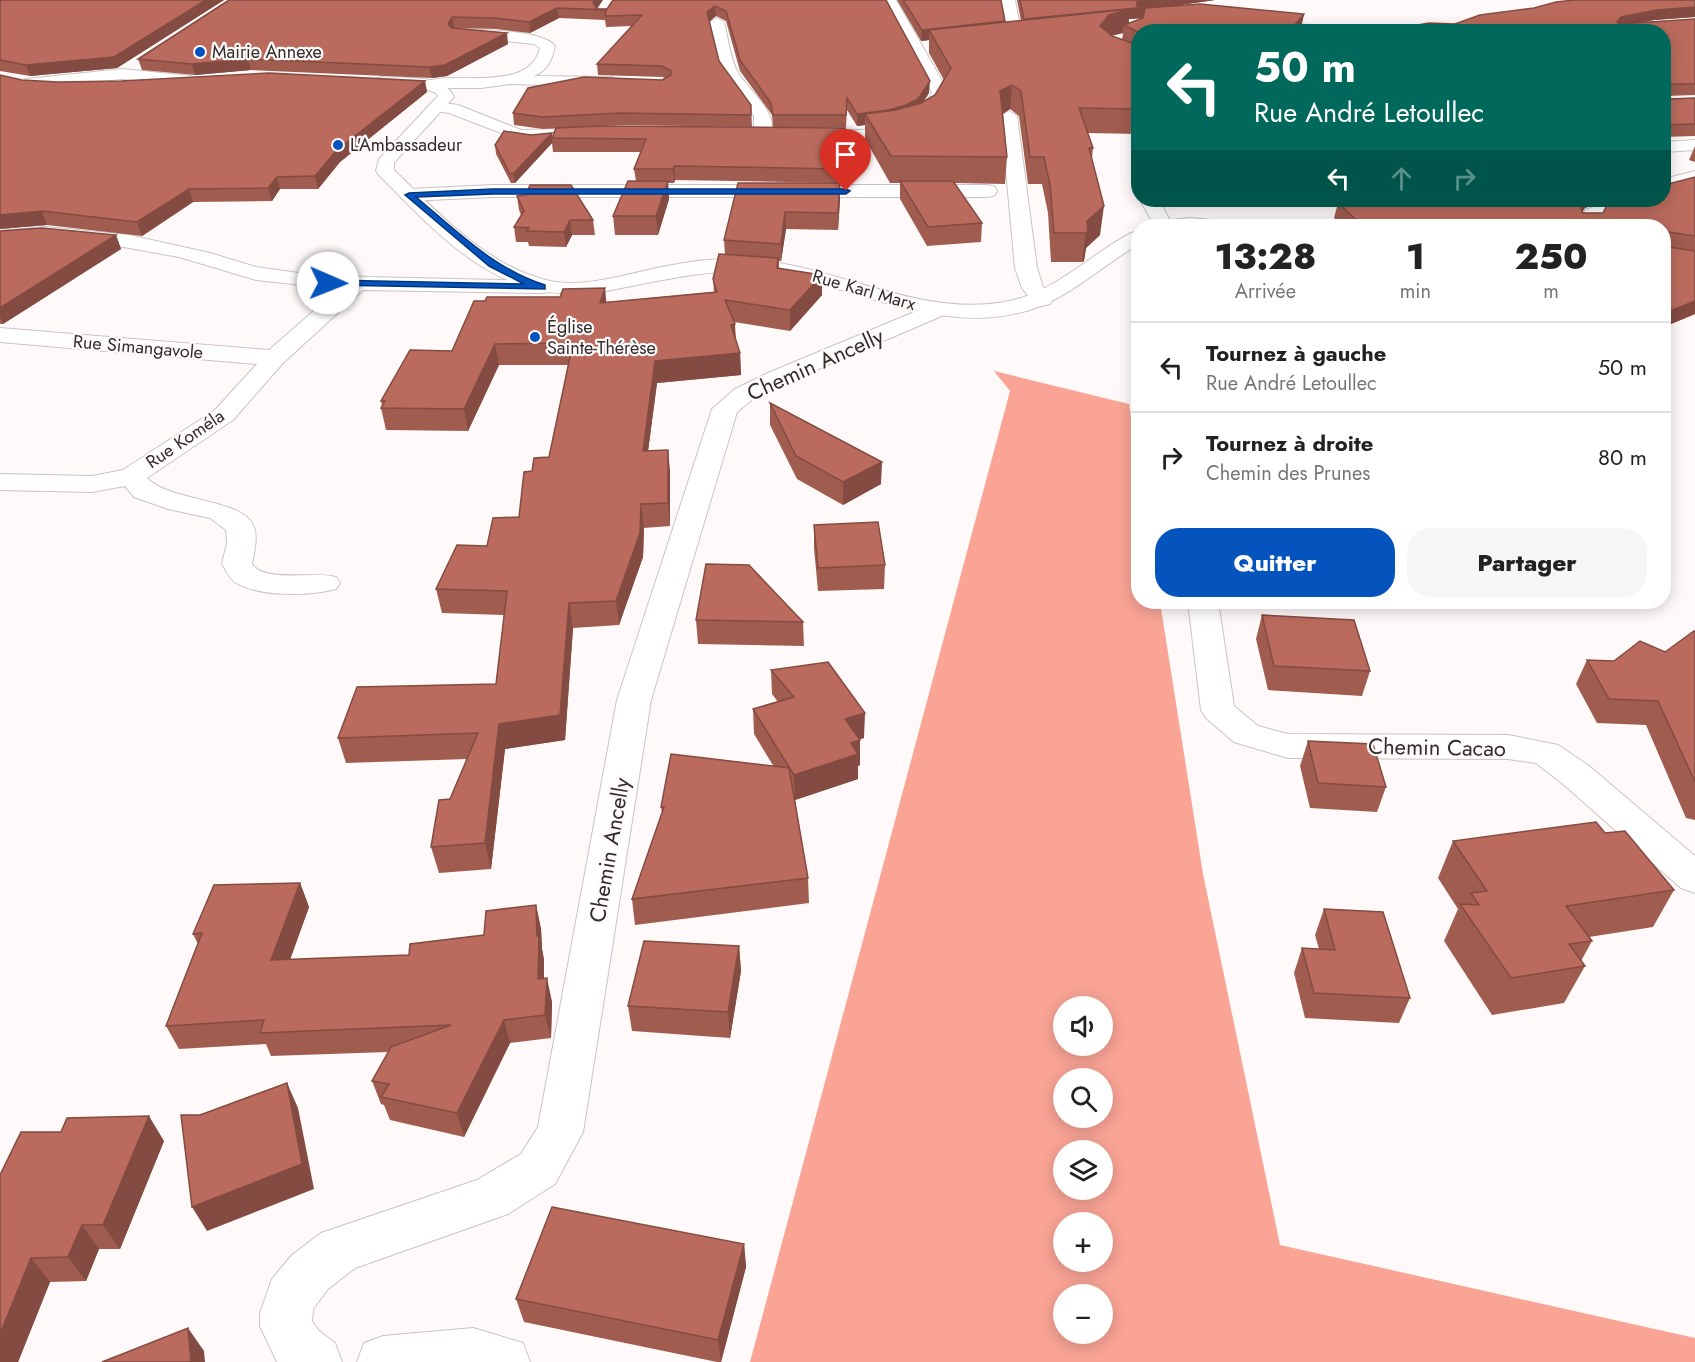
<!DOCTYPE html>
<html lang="fr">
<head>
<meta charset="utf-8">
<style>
	:root { --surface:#fff; --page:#f6f6f6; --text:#222; --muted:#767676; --line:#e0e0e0; --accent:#0553bd }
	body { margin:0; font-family:Jost,sans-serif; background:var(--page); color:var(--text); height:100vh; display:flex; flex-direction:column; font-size:22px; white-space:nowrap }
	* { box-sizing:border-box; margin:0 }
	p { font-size:20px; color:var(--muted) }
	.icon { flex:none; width:33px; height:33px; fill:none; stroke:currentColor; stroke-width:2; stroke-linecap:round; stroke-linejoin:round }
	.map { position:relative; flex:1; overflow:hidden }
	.sheet { position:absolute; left:1131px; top:219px; width:540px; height:390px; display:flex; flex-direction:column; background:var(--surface); border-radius:24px; box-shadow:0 3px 15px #0003 }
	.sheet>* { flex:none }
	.guide { position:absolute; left:1131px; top:24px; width:540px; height:183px; border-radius:24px; box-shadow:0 3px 15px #0003; background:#00695c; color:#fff; overflow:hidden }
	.fabs { position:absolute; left:1053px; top:996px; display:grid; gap:12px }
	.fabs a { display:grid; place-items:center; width:60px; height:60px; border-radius:50%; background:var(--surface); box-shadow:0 3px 15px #0003; font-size:30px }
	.pin { position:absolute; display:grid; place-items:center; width:51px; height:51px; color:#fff; margin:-62px -26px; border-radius:50% 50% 50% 0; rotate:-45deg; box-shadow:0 0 6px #0007 }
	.pin .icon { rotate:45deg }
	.me { position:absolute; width:66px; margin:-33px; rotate:91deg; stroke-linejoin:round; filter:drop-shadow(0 0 4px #0008) }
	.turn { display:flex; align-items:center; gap:21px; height:126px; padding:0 24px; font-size:27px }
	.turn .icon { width:78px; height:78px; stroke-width:2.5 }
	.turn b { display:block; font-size:42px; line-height:51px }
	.lanes { display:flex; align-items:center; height:57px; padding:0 24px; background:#0003; justify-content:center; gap:30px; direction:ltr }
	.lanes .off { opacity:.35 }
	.eta { display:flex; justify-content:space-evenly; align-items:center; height:102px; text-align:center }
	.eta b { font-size:36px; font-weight:800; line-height:42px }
	.cta { display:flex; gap:12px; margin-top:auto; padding:12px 24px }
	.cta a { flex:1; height:69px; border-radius:24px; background:var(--accent); color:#fff; font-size:24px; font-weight:800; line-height:69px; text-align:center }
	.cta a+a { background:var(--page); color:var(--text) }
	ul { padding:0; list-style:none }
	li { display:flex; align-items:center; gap:18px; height:90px; padding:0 24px; border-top:2px solid var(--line) }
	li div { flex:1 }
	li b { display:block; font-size:22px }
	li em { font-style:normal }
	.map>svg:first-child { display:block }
</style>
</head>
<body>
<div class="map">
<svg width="1695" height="1362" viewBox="0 0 1695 1362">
	<rect width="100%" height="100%" fill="#fffaf9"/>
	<path fill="#f9a495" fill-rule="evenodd" d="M 994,371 L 1129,404 L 1138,465 L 1138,602 L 1160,602 L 1203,874 L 1280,1245 L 1695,1338 L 1695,1362 L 750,1362 L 1010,391 ZM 1064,1006 L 1102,1006 L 1102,1046 L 1064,1046 ZM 1064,1078 L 1102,1078 L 1102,1118 L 1064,1118 ZM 1064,1150 L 1102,1150 L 1102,1190 L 1064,1190 ZM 1064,1222 L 1102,1222 L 1102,1262 L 1064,1262 ZM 1064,1294 L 1102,1294 L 1102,1334 L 1064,1334 Z"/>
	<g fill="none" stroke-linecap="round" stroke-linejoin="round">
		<defs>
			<g id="minor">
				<path d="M 882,0 L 896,0 L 945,86 L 948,93 C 943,102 938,113 930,120 C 902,140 826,146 794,138 L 791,134 L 794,130 L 800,129 C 837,130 887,136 919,112 C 925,107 928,100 932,93 Z"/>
				<polygon points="1001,0 1015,0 1022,37 1020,40 1015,41 1008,37"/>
				<path d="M 717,18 L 724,22 C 728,38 730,58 738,73 C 748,90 783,116 769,138 L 757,138 L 754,134 L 754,116 L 722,72 L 710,22 Z"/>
				<polygon points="1255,18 1329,28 1336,32 1294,32 1250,25 1248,22"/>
				<path d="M 463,29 C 485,31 541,29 555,46 C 552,60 548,70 534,76 L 613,77 L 621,82 L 613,87 L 510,84 L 481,88 L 425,88 L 423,85 C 439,66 528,98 540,48 L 534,44 L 458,36 L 456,33 L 458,30 Z"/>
				<polygon points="122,69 191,76 199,81 191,86 122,79 26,89 18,84 26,79"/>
				<polygon points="438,102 458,105 521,130 598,128 604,129 607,133 604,137 598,138 519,140 449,113 432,110 430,107"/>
				<polygon points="1009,111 1017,116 1037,268 1043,287 1053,299 1050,304 1042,306 1034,304 1022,288 1015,268 1001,116"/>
				<polygon points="1695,140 1695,150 1664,152 1664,142"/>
				<polygon points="1695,171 1695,182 1664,189 1664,179"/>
				<polygon points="493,185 988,185 995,187 997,191 995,195 988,197 493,197 409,201 402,199 400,195 402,191 409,189"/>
				<polygon points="1140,200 1159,200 1173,226 1155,226"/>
				<polygon points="1610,200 1635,200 1632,204 1600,218 1598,226 1578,226 1577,222 1586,210"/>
				<path d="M 47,227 L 129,235 L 210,253 L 256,267 L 299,273 L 368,277 L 542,281 L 550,282 L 553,287 L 550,292 L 542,293 L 363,290 L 283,363 L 233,420 L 147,478 C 169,502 244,498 254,527 C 258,538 254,553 252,564 C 265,583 313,571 336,577 L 340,583 L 336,589 C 309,596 261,597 236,583 C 230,580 226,570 222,564 L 227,543 L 226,530 L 210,518 L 168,509 L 134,497 L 125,486 L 92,492 L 0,490 L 0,474 L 92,476 L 123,470 L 215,410 L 257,364 L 0,342 L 0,328 L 269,350 L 339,289 L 256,280 L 179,257 L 101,243 L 47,239 L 0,243 L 0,231 Z"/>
				<polygon points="936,303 944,305 947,310 944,315 786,383 753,399 737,412 651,700 583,1132 555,1184 508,1214 355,1268 328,1289 313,1309 312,1321 318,1330 335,1343 342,1362 277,1362 260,1326 260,1313 272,1279 292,1255 321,1233 477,1180 521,1154 538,1127 617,700 712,409 735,389 768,373"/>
				<polygon points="1188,602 1218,602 1234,706 1258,726 1288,734 1508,735 1558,745 1589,766 1695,856 1695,893 1681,888 1563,784 1536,763 1508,759 1288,758 1234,742 1206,718 1201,710"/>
				<polygon points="473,1328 523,1343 530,1362 357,1362 364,1343 383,1336"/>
			</g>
			<g id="secondary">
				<path d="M 382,77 C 404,79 443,73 454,97 L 399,157 L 394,163 L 394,170 C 436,211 484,263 542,279 C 581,291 628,273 667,266 C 692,261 718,258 743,259 C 833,262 919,320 1009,301 C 1055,292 1091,254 1131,233 L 1138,231 L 1138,245 C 1104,264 1075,293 1038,307 C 942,343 849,279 754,272 C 703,269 655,282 606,291 C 504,309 444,241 379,175 L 376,171 L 379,159 L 438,96 L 436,93 L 428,90 L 376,85 L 374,82 L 376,79 Z"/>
				<polygon points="1189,218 1235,222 1238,226 1151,226 1154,222"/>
			</g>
		</defs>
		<use href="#minor" stroke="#c9c4c3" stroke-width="2"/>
		<use href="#secondary" stroke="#c9c4c3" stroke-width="2"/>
		<use href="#minor" fill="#fff" fill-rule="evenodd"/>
		<use href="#secondary" fill="#fff" fill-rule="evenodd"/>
	</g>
	<g fill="#a15c50" fill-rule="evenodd">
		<polygon points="0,0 224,0 117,68 30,76 0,71"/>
		<path d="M 229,0 L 597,9 L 886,0 L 929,93 L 923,102 L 935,95 L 944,80 L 929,53 L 929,40 L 921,41 L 897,0 L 1001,0 L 1005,22 L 1021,21 L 1017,0 L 1215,0 L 1178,5 L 1304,14 L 1300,32 L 1138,32 L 1138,134 L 1087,133 L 1093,148 L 1092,158 L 1100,235 L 1086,248 L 1084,261 L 1082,262 L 1051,262 L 1048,213 L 1042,184 L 1028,184 L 1019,116 L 1010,109 L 1003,114 L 1007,157 L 1005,184 L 954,183 L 982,223 L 981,242 L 927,246 L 900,199 L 900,183 L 890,183 L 865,139 L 865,125 L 857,126 L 847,110 L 846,127 L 773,127 L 772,115 L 740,71 L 726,21 L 716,16 L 709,21 L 719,61 L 751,105 L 752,127 L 621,125 L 543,129 L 514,125 L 513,113 L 662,80 L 665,78 L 663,77 L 598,75 L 597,64 L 632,26 L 606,27 L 605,20 L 559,18 L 530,33 L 496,29 L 454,28 L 508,44 L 447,76 L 432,78 L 251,70 L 195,75 L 142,70 L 138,59 ZM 1143,18 L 1129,23 L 1129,19 ZM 1123,33 L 1122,40 L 1111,36 Z"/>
		<polygon points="1695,0 1695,17 1654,20 1639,23 1695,19 1695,95 1666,96 1668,99 1695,98 1695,136 1664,137 1664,32 1455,24 1534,8"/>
		<polygon points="22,80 58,82 425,81 427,92 340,162 318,189 280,189 272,201 193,202 142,236 47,225 0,229"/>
		<polygon points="845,128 845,142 842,183 675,180 674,183 668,183 669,199 658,235 615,235 613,216 636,181 634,169 641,152 553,152 552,143 515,183 511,183 496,154 495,145 531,135 552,136"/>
		<polygon points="1695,146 1695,162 1689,160"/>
		<polygon points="1695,177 1695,314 1666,326 1664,325 1664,226 1343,226 1334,218 1338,203 1385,201 1384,200 1605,200 1585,208 1583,211 1583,213 1603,213"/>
		<polygon points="840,183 840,199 838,230 786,229 781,261 779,261 779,268 822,295 790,331 734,322 736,340 740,353 741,375 657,383 648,451 668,450 670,473 670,526 644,528 643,557 619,625 573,628 565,740 505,749 491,869 439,873 431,847 450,799 467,759 346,763 338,738 496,684 504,615 442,613 436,589 487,546 519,517 532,471 549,457 569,365 499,365 468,431 386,430 381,408 382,405 381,401 452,351 606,302 714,292 713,279 725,255 724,240"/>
		<polygon points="517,196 593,220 595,235 572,235 566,247 529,246 528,242 516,242 514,227 521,215 519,210"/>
		<polygon points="0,231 116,235 121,249 3,324 0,324"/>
		<polygon points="770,403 881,484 843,505 797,479 770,425"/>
		<polygon points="1664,414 1670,423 1664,437"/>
		<polygon points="814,525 885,565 884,589 818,591 814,548"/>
		<polygon points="1262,615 1370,671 1362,696 1268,690 1256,639"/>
		<polygon points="696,620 803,622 804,646 698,644"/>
		<polygon points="1695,632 1695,820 1686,818 1646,725 1597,723 1576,684 1587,660 1614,661 1665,652"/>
		<polygon points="771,670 864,738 860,739 860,765 858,766 858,779 795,800 808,878 809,903 635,925 632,899 662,813 661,807 774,767 754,734 753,709 778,702 772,694"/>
		<polygon points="1308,741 1386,787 1377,812 1310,808 1300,766"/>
		<polygon points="1605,833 1674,890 1653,927 1589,937 1592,941 1581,961 1585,966 1564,1003 1492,1015 1444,941 1458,909 1438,878 1453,841"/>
		<polygon points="300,883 309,907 290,960 409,955 484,935 536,905 541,929 542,949 544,960 544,978 552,1002 551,1038 510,1043 464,1137 390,1120 384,1105 381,1104 372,1081 388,1052 271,1056 266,1044 179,1049 166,1026 198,944 193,934"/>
		<polygon points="1324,909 1410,998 1399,1023 1305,1018 1294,973 1302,948 1319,949 1315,935"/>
		<polygon points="739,946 741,971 730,1038 632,1031 628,1006"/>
		<polygon points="61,1132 164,1141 120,1249 99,1249 86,1281 50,1282 18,1362 0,1362"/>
		<polygon points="744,1244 746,1267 721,1362 717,1362 524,1322 516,1299"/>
	</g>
	<g fill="#834b41">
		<polygon points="206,0 224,0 117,68 30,76 26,65"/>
		<polygon points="595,0 603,0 597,9 593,3"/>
		<polygon points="1149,0 1215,0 1147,10 1146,18 1129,19 1128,27 1124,25 1123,33 1106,37 1023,30 1024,19"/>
		<polygon points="715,6 716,16 708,23 707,12"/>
		<polygon points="1695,7 1695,17 1654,20 1618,27 1617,22 1621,17 1657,10"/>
		<polygon points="557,8 559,18 530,33 529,22"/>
		<polygon points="1304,14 1300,32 1289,32"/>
		<polygon points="452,17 454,28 450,34 448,24"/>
		<polygon points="1005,21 1004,31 929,30 929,40 921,41 922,30"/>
		<polygon points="507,33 508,44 447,76 432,78 429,67"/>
		<polygon points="248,59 251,70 195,75 192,64"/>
		<polygon points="425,81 427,92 340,162 318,189 315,176 337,150"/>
		<polygon points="930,81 929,93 918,110 865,114 865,125 857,126 857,114"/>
		<polygon points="1012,85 1010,109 999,116 1000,91"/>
		<polygon points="845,128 845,142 842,183 842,169"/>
		<polygon points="552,133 552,143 515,183 513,174"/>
		<polygon points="674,166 675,180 674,183 673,169"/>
		<polygon points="277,177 280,189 272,201 268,188"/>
		<polygon points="668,181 669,199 658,235 656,216"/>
		<polygon points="840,183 840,199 838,230 838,213"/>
		<polygon points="189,189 193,202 142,236 137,222"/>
		<polygon points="1585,200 1605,200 1585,208 1575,221 1580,206"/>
		<polygon points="1104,206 1100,235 1086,248 1084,261 1082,262 1087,221"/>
		<polygon points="42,211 47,225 0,229 0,215"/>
		<polygon points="785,212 786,229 781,261 781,244"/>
		<polygon points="570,220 572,235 566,247 564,232"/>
		<polygon points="116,235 121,249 3,324 0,317 0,308"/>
		<polygon points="822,275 822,295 790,331 790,310"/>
		<polygon points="605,288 607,309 600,303"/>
		<polygon points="1695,301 1695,314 1666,326 1673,310"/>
		<polygon points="735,324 736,345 731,325"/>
		<polygon points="495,344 499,365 468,431 464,409"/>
		<polygon points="740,353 741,375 657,383 645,474 643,451 655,361"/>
		<polygon points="668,450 670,473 670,526 668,503"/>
		<polygon points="882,462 881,484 843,505 843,482"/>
		<polygon points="641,504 644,528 643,557 619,625 616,601"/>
		<polygon points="569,603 573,628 565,740 505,749 491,869 485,843 499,724"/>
		<polygon points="865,713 864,738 845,744 845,719"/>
		<polygon points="860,740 860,765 858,766 858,779 795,800 794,775 851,743"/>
		<polygon points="300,883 309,907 281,984 271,960"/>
		<polygon points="536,905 541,929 542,949 544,960 544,1003 538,979"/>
		<polygon points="739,946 741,971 730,1038 728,1012"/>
		<polygon points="547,978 552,1002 551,1038 545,1015"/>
		<polygon points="504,1020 510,1043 464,1137 457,1113"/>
		<polygon points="287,1083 298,1108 314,1189 207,1231 192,1207"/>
		<polygon points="149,1116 164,1141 120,1249 103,1225"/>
		<polygon points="82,1225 99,1249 86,1281 68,1257"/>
		<polygon points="744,1244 746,1267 721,1362 718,1340"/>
		<polygon points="31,1258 50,1282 18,1362 0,1362 0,1334"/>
		<polygon points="188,1328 204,1351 205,1362 191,1362"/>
	</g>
	<g fill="#bb6b5d" stroke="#834b41" stroke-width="1.5">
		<polygon points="0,0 206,0 114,57 26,65 0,60"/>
		<polygon points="229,0 595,0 593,3 597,9 607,9 613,0 886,0 930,81 918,99 906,105 889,110 857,114 847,98 846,115 773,115 771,103 740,60 726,11 715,6 707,12 719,61 751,105 751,115 620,113 542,117 513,113 528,88 584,77 662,80 671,75 671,71 662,66 597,64 642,15 605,16 606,10 557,8 529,22 494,18 452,17 448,24 452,28 507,33 445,65 429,67 248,59 192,64 138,59"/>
		<polygon points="903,0 1001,0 1005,21 922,30"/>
		<polygon points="1020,0 1149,0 1137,2 1137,6 1147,7 1024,19"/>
		<polygon points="1574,0 1695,0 1695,7 1657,10 1621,17 1617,22 1620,24 1695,19 1695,84 1668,84 1666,96 1668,99 1695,98 1695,124 1664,125 1664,32 1378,32 1429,23 1455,24 1480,15 1534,8 1556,2"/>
		<polygon points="1200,4 1304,14 1289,32 1138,32 1124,25 1143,18 1145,8"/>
		<polygon points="1131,9 1109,15 1100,26 1112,36 1138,45 1138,109 1079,108 1093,148 1089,148 1104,206 1087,221 1088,232 1086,233 1054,233 1050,185 1044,157 1030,157 1021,91 1012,85 1000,91 1007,157 891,156 865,114 896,110 921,103 935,95 951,68 929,30"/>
		<polygon points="269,73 425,81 337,150 315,176 277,177 268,188 189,189 137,222 42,211 0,215 0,75 22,80 58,82 121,81"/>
		<polygon points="602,126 845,128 842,169 674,166 673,169 634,169 646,139 552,138 556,128"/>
		<polygon points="504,131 531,135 552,133 513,174 510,174 495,145"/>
		<polygon points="1695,177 1695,236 1669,232 1669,247 1695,251 1695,301 1673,310 1664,306 1664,226 1363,226 1338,203 1399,200 1585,200 1580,206 1583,213 1603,213 1607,205 1619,200 1664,200 1664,185"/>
		<polygon points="628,181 668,181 656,216 613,216"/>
		<polygon points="900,181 953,181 982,223 928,227"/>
		<polygon points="738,183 840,183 838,213 785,212 781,244 724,240"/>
		<polygon points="530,185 571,185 593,220 570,220 564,232 527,231 529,228 514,227 524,211 517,196 526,195"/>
		<polygon points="42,228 116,235 0,308 0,231"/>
		<polygon points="719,254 778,258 777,268 822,275 790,310 725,300 735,324 731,325 740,353 655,361 643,451 668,450 668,503 641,504 640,533 616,601 569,603 560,715 499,724 485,843 431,847 439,800 450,799 478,733 338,738 357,687 496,684 507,591 436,589 457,545 487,546 493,518 519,517 524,472 532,471 534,458 549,457 573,343 495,344 464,409 381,408 385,401 381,401 410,350 452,351 474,301 485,301 487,297 560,297 563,289 605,288 600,303 717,292 713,279"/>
		<polygon points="770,403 882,462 843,482 796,456"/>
		<polygon points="1664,414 1670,423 1664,423"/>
		<polygon points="878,522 885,565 818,568 814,525"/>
		<polygon points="706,564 749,565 803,622 696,620"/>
		<polygon points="1262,615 1354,620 1370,671 1274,666"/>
		<polygon points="1694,631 1695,632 1695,782 1658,701 1609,699 1587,660 1614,661 1640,641 1665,652"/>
		<polygon points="828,662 865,713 845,719 860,740 851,743 858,754 794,775 753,709 794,697 771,670"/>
		<polygon points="1308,741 1373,744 1386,787 1318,783"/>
		<polygon points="671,754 789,768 808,878 632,899 664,807 661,807"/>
		<polygon points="1596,822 1605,833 1625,831 1674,890 1566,906 1592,941 1569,944 1585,966 1511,978 1460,904 1479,905 1471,893 1487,891 1453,841"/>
		<polygon points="300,883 271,960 409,955 410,944 484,935 486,911 536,905 537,936 539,936 538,979 547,978 545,1015 504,1020 457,1113 381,1097 389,1084 372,1081 391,1047 451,1025 260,1033 264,1020 166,1026 202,933 193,934 214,885"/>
		<polygon points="1324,909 1383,912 1410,998 1314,993 1302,948 1335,950"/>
		<polygon points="644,941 739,946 728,1012 628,1006"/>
		<polygon points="287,1083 302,1164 192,1207 181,1115 200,1115"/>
		<polygon points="149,1116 103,1225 82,1225 68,1257 31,1258 0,1334 0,1175 21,1132 61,1132 67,1118"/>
		<polygon points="552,1207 744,1244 718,1340 516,1299"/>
		<polygon points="188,1328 191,1362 102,1362"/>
	</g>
	<path fill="#0553bd" stroke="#03367b" stroke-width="1.5" d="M 493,189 L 846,189 L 850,191 L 846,194 L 493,194 L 416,197 C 457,231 494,269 545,285 L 545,289 L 328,285 L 323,283 L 328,280 L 524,284 L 489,266 L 405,195 L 409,193 Z"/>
	<g fill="#0553bd" stroke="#fffaf9" stroke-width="2">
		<circle cx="200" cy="52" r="6"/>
		<circle cx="338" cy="145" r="6"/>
		<circle cx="535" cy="337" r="6"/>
	</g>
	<g text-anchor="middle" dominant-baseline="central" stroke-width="4.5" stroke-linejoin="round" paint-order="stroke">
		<g font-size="18" fill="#2f2e2d" stroke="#fffaf9" text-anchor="start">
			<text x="212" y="52">Mairie Annexe</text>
			<text x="350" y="145">L'Ambassadeur</text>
			<text x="547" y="327">Église<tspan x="547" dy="21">Sainte-Thérèse</tspan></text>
		</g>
		<g font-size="18" fill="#2f2e2d" stroke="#fffaf9">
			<text transform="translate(864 290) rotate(16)">Rue Karl Marx</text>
			<text transform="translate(138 347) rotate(5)">Rue Simangavole</text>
			<text transform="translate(185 439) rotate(-34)">Rue Koméla</text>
		</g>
		<g font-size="22" fill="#2f2e2d" stroke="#fffaf9">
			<text transform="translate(815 364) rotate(-24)">Chemin Ancelly</text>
			<text transform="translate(1437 747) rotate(1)">Chemin Cacao</text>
			<text transform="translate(609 850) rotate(-80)">Chemin Ancelly</text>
		</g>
	</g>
</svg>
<div class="fabs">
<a><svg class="icon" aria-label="sound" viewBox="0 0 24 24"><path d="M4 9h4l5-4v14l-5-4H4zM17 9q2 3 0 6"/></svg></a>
<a><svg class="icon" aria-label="search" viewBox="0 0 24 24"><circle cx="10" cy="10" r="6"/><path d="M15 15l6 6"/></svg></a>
<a><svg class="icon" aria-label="layers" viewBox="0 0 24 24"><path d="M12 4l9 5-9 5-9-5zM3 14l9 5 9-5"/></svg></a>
<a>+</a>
<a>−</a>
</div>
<div class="pin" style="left:846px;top:191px;background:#d93025"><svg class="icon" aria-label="arrive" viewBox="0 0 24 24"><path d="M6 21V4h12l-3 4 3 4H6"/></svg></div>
<svg class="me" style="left:328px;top:283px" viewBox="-20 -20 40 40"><circle r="19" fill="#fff"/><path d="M0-13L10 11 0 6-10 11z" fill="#0553bd"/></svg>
<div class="guide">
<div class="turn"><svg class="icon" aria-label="left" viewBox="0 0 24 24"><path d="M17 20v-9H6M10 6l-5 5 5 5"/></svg><div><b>50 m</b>Rue André Letoullec</div></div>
<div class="lanes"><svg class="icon" aria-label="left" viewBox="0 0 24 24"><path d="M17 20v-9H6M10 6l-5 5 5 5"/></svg><svg class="icon off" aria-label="ahead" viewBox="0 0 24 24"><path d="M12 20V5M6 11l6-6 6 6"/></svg><svg class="icon off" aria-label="right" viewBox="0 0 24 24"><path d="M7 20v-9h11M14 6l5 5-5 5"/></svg></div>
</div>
<section class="sheet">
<div class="eta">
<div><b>13:28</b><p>Arrivée</p></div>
<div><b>1</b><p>min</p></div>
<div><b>250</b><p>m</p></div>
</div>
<ul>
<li><svg class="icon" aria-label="left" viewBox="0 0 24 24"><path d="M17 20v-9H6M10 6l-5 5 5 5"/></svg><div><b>Tournez à gauche</b><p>Rue André Letoullec</p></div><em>50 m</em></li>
<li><svg class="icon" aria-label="right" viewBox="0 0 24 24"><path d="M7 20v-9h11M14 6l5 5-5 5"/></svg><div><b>Tournez à droite</b><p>Chemin des Prunes</p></div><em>80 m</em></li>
</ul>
<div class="cta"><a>Quitter</a><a>Partager</a></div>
</section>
</div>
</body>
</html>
